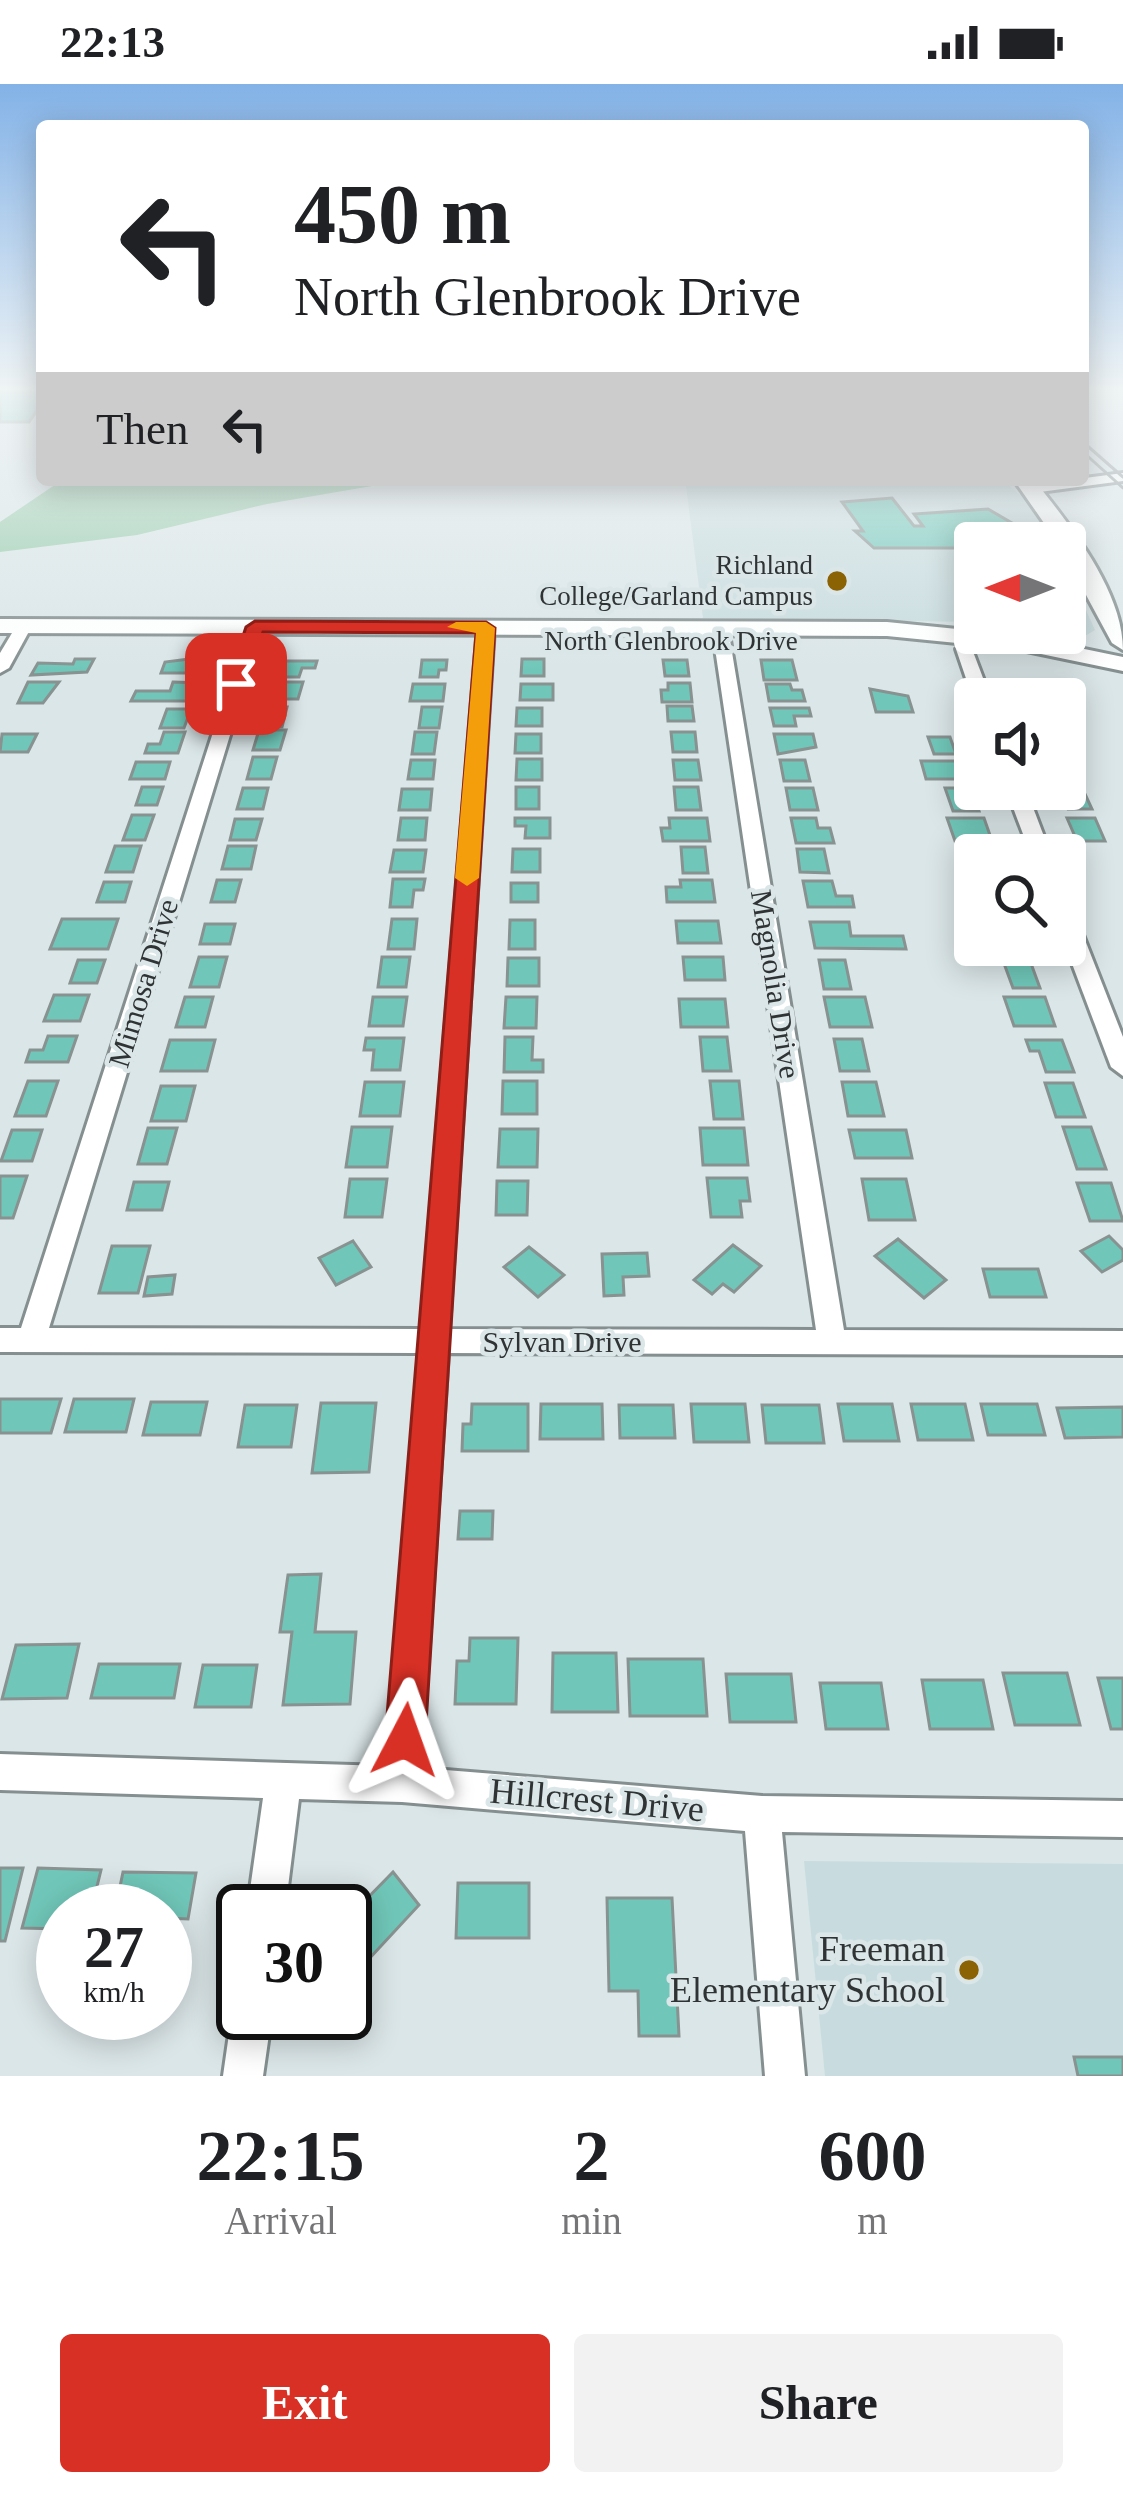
<!DOCTYPE html>
<html lang="en">
<head>
<meta charset="utf-8">
<style>
	:root { --surface:#fff; --page:#f2f2f2; --text:#202124; --muted:#757577; --accent:#d93025 }
	body { margin:0; font-family:Georgia,serif; background:var(--page); color:var(--text); height:100vh; display:flex; flex-direction:column; font-size:45px; white-space:nowrap }
	* { box-sizing:border-box; margin:0 }
	p { font-size:39px; color:var(--muted) }
	.icon { flex:none; width:66px; height:66px; fill:none; stroke:currentColor; stroke-width:2; stroke-linecap:round; stroke-linejoin:round }
	.map { position:relative; height:1992px; overflow:hidden }
	.sheet { display:flex; flex-direction:column; background:var(--surface); flex:1 }
	.sheet>* { flex:none }
	.hud { position:absolute; left:36px; top:36px; width:1053px; height:366px; border-radius:12px; box-shadow:0 6px 30px #0003; background:#fff; color:var(--text); overflow:hidden }
	.needle { width:78px; rotate:270deg }
	.controls { position:absolute; left:954px; top:438px; display:grid; gap:24px }
	.controls a { display:grid; place-items:center; width:132px; height:132px; border-radius:12px; background:var(--surface); box-shadow:0 6px 30px #0003; font-size:60px }
	.speed { position:absolute; left:36px; top:1800px; display:flex; gap:24px; font-size:60px; font-weight:700; text-align:center }
	.speed>* { display:grid; place-content:center; width:156px; height:156px; border-radius:50%; background:var(--surface); box-shadow:0 6px 30px #0003; line-height:1 }
	.speed small { font-size:30px; font-weight:400 }
	.speed .limit { border:6px solid #111; border-radius:18px; background:#fff; color:#111 }
	.pin { position:absolute; display:grid; place-items:center; width:102px; height:102px; color:#fff; margin:-51px; border-radius:24px; box-shadow:0 6px 18px #0006 }
	.me { position:absolute; width:132px; margin:-66px; rotate:4deg; stroke-linejoin:round; filter:drop-shadow(0 0 9px #0008) }
	.turn { display:flex; align-items:center; gap:42px; height:252px; padding:0 60px; font-size:54px }
	.turn .icon { width:156px; height:156px; stroke-width:2.5 }
	.turn b { display:block; font-size:84px; line-height:102px }
	.then { display:flex; align-items:center; height:114px; padding:0 60px; background:#0003; gap:24px; font-size:45px }
	.eta { display:flex; justify-content:space-evenly; align-items:center; height:204px; text-align:center }
	.eta b { font-size:72px; font-weight:700; line-height:84px }
	.action { display:flex; gap:24px; margin-top:auto; padding:24px 60px }
	.action a { flex:1; height:138px; border-radius:12px; background:var(--accent); color:#fff; font-size:48px; font-weight:700; line-height:138px; text-align:center }
	.action a+a { background:var(--page); color:var(--text) }
	.status { display:flex; justify-content:space-between; align-items:center; height:84px; padding:0 60px; background:var(--surface); direction:ltr }
	.status svg { height:33px; fill:currentColor }
	.map>svg:first-child { display:block }
</style>
</head>
<body>
<div class="status"><b>22:13</b><svg viewBox="0 0 49 12"><path d="M0 12V9h3v3zM5 12V6h3v6zM10 12V3h3v9zM15 12V0h3v12zM26 1h20v11H26zM47 4h2v5h-2z"/></svg></div>
<div class="map">
<svg width="1123" height="1992" viewBox="0 0 1123 1992">
	<rect width="100%" height="100%" fill="#dbe6e8"/>
	<g fill="#c8dcdf">
		<polygon points="1007,400 1031,420 1054,459 975,459 975,538 703,534 686,402"/>
		<polygon points="1065,480 1095,546 1071,560 1034,549 1065,549"/>
		<polygon points="804,1777 1123,1780 1123,1992 825,1992"/>
	</g>
	<polygon fill="#97cbab" points="62,396 407,396 267,420 137,451 0,468 0,438"/>
	<g fill="#70c7b9" stroke="#889290" stroke-width="3">
		<polygon points="42,307 42,319 29,338 0,338 0,308"/>
		<polygon points="892,414 914,442 923,442 914,430 988,425 1017,442 1021,459 975,459 975,487 965,464 874,464 855,447 863,447 842,418"/>
		<polygon points="75,575 94,575 87,588 31,591 38,579 73,580"/>
		<polygon points="189,575 209,575 204,589 161,589 165,578"/>
		<polygon points="522,575 544,575 544,592 521,592"/>
		<polygon points="422,576 447,576 446,586 439,586 438,593 420,593"/>
		<polygon points="663,576 687,576 689,592 665,592"/>
		<polygon points="761,576 792,576 797,596 764,596"/>
		<polygon points="281,577 317,577 315,584 302,584 299,593 277,593"/>
		<polygon points="28,598 59,598 43,619 18,619"/>
		<polygon points="173,598 200,599 194,617 131,617 136,607 170,607"/>
		<polygon points="283,598 303,598 298,615 269,615 272,604 281,604"/>
		<polygon points="668,599 690,599 692,618 662,618 661,606 668,606"/>
		<polygon points="413,600 445,600 443,617 410,617"/>
		<polygon points="521,600 553,600 553,616 520,616"/>
		<polygon points="766,600 790,600 792,606 802,606 805,617 769,617"/>
		<polygon points="870,605 908,612 913,628 876,628"/>
		<polygon points="667,622 692,622 694,637 668,637"/>
		<polygon points="267,623 287,623 282,643 262,643"/>
		<polygon points="422,623 442,623 439,644 419,644"/>
		<polygon points="517,624 542,624 542,642 516,642"/>
		<polygon points="770,624 809,624 811,632 794,632 796,642 774,642"/>
		<polygon points="167,625 191,625 184,644 160,644"/>
		<polygon points="259,646 286,646 280,666 253,666"/>
		<polygon points="164,648 185,648 178,669 145,669 148,660 160,660"/>
		<polygon points="415,648 437,648 434,670 412,670"/>
		<polygon points="671,648 695,648 697,668 673,668"/>
		<polygon points="2,650 37,650 28,668 0,668"/>
		<polygon points="516,650 541,650 541,669 515,669"/>
		<polygon points="774,650 813,650 816,663 778,670"/>
		<polygon points="928,653 950,653 956,670 934,670"/>
		<polygon points="253,673 277,673 271,695 247,695"/>
		<polygon points="517,675 542,675 542,696 516,696"/>
		<polygon points="411,676 435,676 433,695 408,695"/>
		<polygon points="673,676 698,676 701,696 675,696"/>
		<polygon points="780,676 805,676 810,697 784,697"/>
		<polygon points="921,677 963,677 970,695 926,695"/>
		<polygon points="136,678 170,678 165,695 130,695"/>
		<polygon points="142,703 163,703 157,721 136,721"/>
		<rect x="516" y="703" width="23" height="22"/>
		<polygon points="674,703 698,703 701,726 676,726"/>
		<polygon points="243,704 268,704 263,725 237,725"/>
		<polygon points="786,704 813,704 818,726 790,726"/>
		<polygon points="945,704 971,704 979,727 953,727"/>
		<polygon points="402,705 432,705 430,726 399,726"/>
		<polygon points="1061,710 1085,710 1092,725 1068,725"/>
		<polygon points="132,731 154,731 145,756 123,756"/>
		<polygon points="401,734 427,734 425,756 398,756"/>
		<polygon points="515,734 550,734 550,754 525,754 526,742 515,742"/>
		<polygon points="669,734 707,734 710,757 663,757 661,744 670,744"/>
		<polygon points="791,734 816,734 818,744 830,744 834,759 796,759"/>
		<polygon points="947,734 984,734 992,757 955,757"/>
		<polygon points="1067,734 1095,734 1105,757 1077,757"/>
		<polygon points="235,735 262,735 256,756 230,756"/>
		<polygon points="115,762 141,762 133,788 106,788"/>
		<polygon points="228,762 256,762 251,785 222,785"/>
		<polygon points="681,763 705,763 708,789 683,789"/>
		<polygon points="513,765 540,765 540,788 512,788"/>
		<polygon points="797,765 824,765 829,789 800,788"/>
		<polygon points="394,766 426,766 423,788 390,788"/>
		<polygon points="393,795 425,795 423,806 414,806 412,823 390,823"/>
		<polygon points="217,796 241,796 235,818 211,818"/>
		<polygon points="680,796 712,796 715,818 667,818 666,803 681,803"/>
		<polygon points="803,797 832,797 836,812 852,812 854,823 808,823"/>
		<polygon points="104,798 131,798 125,818 97,818"/>
		<rect x="511" y="799" width="27" height="19"/>
		<polygon points="62,835 118,835 108,865 50,865"/>
		<polygon points="392,835 417,835 414,865 388,865"/>
		<polygon points="510,836 535,836 535,865 509,865"/>
		<polygon points="676,837 718,837 721,859 678,859"/>
		<polygon points="810,838 849,838 851,852 903,852 906,865 815,864"/>
		<polygon points="205,840 235,840 230,860 200,860"/>
		<polygon points="199,873 227,873 219,903 190,903"/>
		<polygon points="382,873 410,873 406,903 378,903"/>
		<polygon points="683,873 723,873 725,896 685,896"/>
		<polygon points="508,874 539,874 539,902 507,902"/>
		<polygon points="1002,874 1029,874 1040,904 1013,904"/>
		<polygon points="78,876 105,876 97,899 70,899"/>
		<polygon points="819,876 845,876 851,905 824,905"/>
		<polygon points="54,911 89,911 80,937 44,937"/>
		<polygon points="185,913 213,913 205,943 176,943"/>
		<polygon points="373,913 407,913 403,942 369,942"/>
		<polygon points="506,913 537,913 536,944 504,944"/>
		<polygon points="824,913 865,913 872,943 830,943"/>
		<polygon points="1004,913 1045,913 1055,942 1014,942"/>
		<polygon points="679,915 725,915 728,943 681,943"/>
		<polygon points="48,952 77,952 68,978 26,978 30,966 43,966"/>
		<polygon points="505,953 533,953 532,976 543,976 543,988 504,988"/>
		<polygon points="700,953 727,953 731,987 703,987"/>
		<polygon points="366,954 404,954 400,986 372,986 374,966 364,966"/>
		<polygon points="834,955 862,955 869,987 840,987"/>
		<polygon points="170,956 215,956 207,987 161,987"/>
		<polygon points="1026,956 1062,956 1074,988 1046,988 1039,967 1030,967"/>
		<polygon points="28,997 58,997 46,1032 15,1032"/>
		<polygon points="503,997 537,997 537,1030 502,1030"/>
		<polygon points="710,997 739,997 743,1035 714,1035"/>
		<polygon points="365,998 404,998 400,1032 360,1032"/>
		<polygon points="842,998 876,998 884,1032 848,1032"/>
		<polygon points="1045,999 1073,999 1085,1033 1056,1033"/>
		<polygon points="161,1002 195,1002 186,1037 151,1037"/>
		<polygon points="352,1043 392,1043 387,1083 346,1083"/>
		<polygon points="1063,1043 1091,1043 1106,1085 1077,1085"/>
		<polygon points="148,1044 177,1044 167,1080 138,1080"/>
		<polygon points="700,1044 744,1044 748,1081 703,1081"/>
		<polygon points="500,1045 538,1045 537,1083 498,1083"/>
		<polygon points="12,1046 42,1046 32,1077 1,1077"/>
		<polygon points="849,1046 906,1046 912,1074 855,1074"/>
		<polygon points="0,1092 27,1092 13,1134 0,1134"/>
		<polygon points="707,1094 747,1094 750,1117 740,1117 742,1133 711,1133"/>
		<polygon points="350,1095 387,1095 382,1133 345,1133"/>
		<polygon points="862,1095 906,1095 915,1136 869,1136"/>
		<polygon points="497,1097 528,1097 527,1131 496,1131"/>
		<polygon points="134,1098 169,1098 162,1126 127,1126"/>
		<polygon points="1077,1099 1111,1099 1123,1137 1090,1137"/>
		<polygon points="1109,1152 1123,1166 1123,1176 1102,1188 1081,1167"/>
		<polygon points="898,1155 946,1196 924,1214 875,1172"/>
		<polygon points="353,1157 371,1183 336,1201 319,1174"/>
		<polygon points="733,1161 761,1182 734,1208 723,1200 712,1210 694,1196"/>
		<polygon points="112,1162 150,1162 138,1209 99,1209"/>
		<polygon points="529,1163 564,1191 538,1213 504,1183"/>
		<polygon points="647,1169 649,1192 623,1193 624,1211 604,1212 602,1170"/>
		<polygon points="983,1185 1038,1185 1046,1213 990,1213"/>
		<polygon points="175,1191 172,1210 144,1212 148,1193"/>
		<polygon points="0,1315 61,1315 51,1349 0,1349"/>
		<polygon points="74,1315 134,1315 126,1348 65,1348"/>
		<polygon points="151,1318 207,1318 200,1351 143,1351"/>
		<polygon points="321,1319 376,1319 369,1388 312,1389"/>
		<polygon points="472,1320 528,1320 528,1367 462,1367 463,1340 471,1340"/>
		<polygon points="541,1320 602,1320 603,1355 540,1355"/>
		<polygon points="691,1320 745,1320 749,1358 694,1358"/>
		<polygon points="838,1320 892,1320 899,1357 844,1357"/>
		<polygon points="911,1320 965,1320 973,1356 918,1356"/>
		<polygon points="981,1320 1037,1320 1045,1351 988,1351"/>
		<polygon points="245,1321 297,1321 291,1363 238,1363"/>
		<polygon points="619,1321 673,1321 675,1354 620,1354"/>
		<polygon points="762,1321 819,1321 824,1359 766,1359"/>
		<polygon points="1123,1323 1123,1353 1065,1354 1057,1324"/>
		<polygon points="460,1427 493,1427 492,1455 458,1455"/>
		<polygon points="321,1490 315,1548 356,1548 350,1620 283,1621 292,1548 280,1548 288,1491"/>
		<polygon points="470,1554 518,1554 516,1620 455,1620 457,1577 469,1577"/>
		<polygon points="79,1560 67,1614 2,1615 16,1561"/>
		<polygon points="553,1569 616,1569 618,1628 552,1628"/>
		<polygon points="628,1575 703,1575 707,1632 630,1632"/>
		<polygon points="99,1580 180,1580 174,1614 91,1614"/>
		<polygon points="203,1581 257,1581 251,1623 195,1623"/>
		<polygon points="1003,1589 1067,1589 1080,1641 1015,1641"/>
		<polygon points="726,1590 791,1590 796,1638 730,1638"/>
		<polygon points="1098,1594 1123,1594 1123,1645 1111,1645"/>
		<polygon points="922,1596 983,1596 993,1645 930,1645"/>
		<polygon points="820,1599 881,1599 888,1645 826,1645"/>
		<polygon points="0,1784 23,1784 5,1857 0,1857"/>
		<polygon points="38,1784 101,1786 91,1827 63,1827 63,1845 22,1844"/>
		<polygon points="123,1788 196,1789 188,1835 165,1834 165,1827 115,1827"/>
		<polygon points="393,1788 419,1821 368,1876 345,1846 345,1837"/>
		<polygon points="458,1799 529,1799 529,1854 456,1854"/>
		<polygon points="607,1814 672,1814 679,1952 639,1952 638,1907 609,1907"/>
		<polygon points="1074,1973 1123,1973 1123,1992 1078,1992"/>
	</g>
	<g fill="none" stroke-linecap="round" stroke-linejoin="round">
		<defs>
			<g id="minor">
				<polygon points="1123,389 1123,397 1032,409 1025,405 1032,401"/>
				<polygon points="255,538 263,543 49,1244 421,1245 478,544 486,539 494,544 449,1245 816,1246 712,544 720,539 728,544 844,1246 1123,1247 1123,1271 448,1269 421,1684 762,1712 1123,1717 1123,1753 782,1748 805,1992 765,1992 745,1747 402,1718 299,1715 285,1827 247,1827 263,1714 0,1706 0,1670 386,1682 419,1269 0,1268 0,1244 21,1244 247,543"/>
				<polygon points="18,539 32,542 9,584 0,589 0,569"/>
				<polygon points="964,560 972,565 991,615 973,615 956,565"/>
				<polygon points="1006,705 1026,705 1051,771 1031,771"/>
				<polygon points="1065,826 1076,833 1123,953 1123,992 1111,983 1065,861"/>
				<polygon points="243,1913 243,1929 272,1929 263,1992 223,1992 232,1929"/>
			</g>
			<g id="major">
				<path d="M 1014,396 L 1034,396 C 1070,441 1123,507 1123,566 L 1112,559 L 1065,472 L 1065,459 L 1058,459 Z"/>
				<polygon points="0,535 887,538 1017,551 1123,573 1123,587 1017,565 887,552 0,549"/>
			</g>
		</defs>
		<use href="#minor" stroke="#858f90" stroke-width="6"/>
		<use href="#major" stroke="#858f90" stroke-width="6"/>
		<use href="#minor" fill="#fff" fill-rule="evenodd"/>
		<use href="#major" fill="#fff" fill-rule="evenodd"/>
		<polyline stroke="#868d8f" stroke-width="3" points="1083,368 1123,404"/>
		<polyline stroke="#868d8f" stroke-width="3" points="1083,358 1123,393"/>
	</g>
	<linearGradient id="sky" x2="0" y2="1"><stop stop-color="#83b2e7"/><stop offset="0.52" stop-color="#eff4f5"/><stop offset="1" stop-color="#eff4f5" stop-opacity="0"/></linearGradient>
	<rect width="1123" height="586" fill="url(#sky)"/>
	<polygon fill="#d93025" stroke="#8d1f18" stroke-width="3" points="486,538 495,544 425,1656 419,1670 405,1676 391,1670 385,1656 476,549 263,548 243,604 227,600 246,543 255,537"/>
	<polygon fill="#f59e0b" points="486,538 495,544 479,794 467,802 455,794 476,549 447,543 456,538"/>
	<g fill="#8b6304" stroke="#dbe6e8" stroke-width="4.5">
		<circle cx="837" cy="497" r="12"/>
		<circle cx="969" cy="1886" r="12"/>
	</g>
	<g text-anchor="middle" dominant-baseline="central" stroke-width="9" stroke-linejoin="round" paint-order="stroke">
		<g font-size="27" fill="#2f3334" stroke="#dbe6e8" text-anchor="end">
			<text x="813" y="481">Richland<tspan x="813" dy="31">College/Garland Campus</tspan></text>
		</g>
		<g font-size="27" fill="#2f3334" stroke="#dbe6e8">
			<text x="671" y="557">North Glenbrook Drive</text>
		</g>
		<g font-size="30" fill="#2f3334" stroke="#dbe6e8">
			<text transform="translate(143 899) rotate(-73)">Mimosa Drive</text>
			<text transform="translate(776 900) rotate(81)">Magnolia Drive</text>
			<text x="562" y="1257">Sylvan Drive</text>
		</g>
		<g font-size="36" fill="#2f3334" stroke="#dbe6e8">
			<text transform="translate(597 1716) rotate(5)">Hillcrest Drive</text>
		</g>
		<g font-size="36" fill="#2f3334" stroke="#dbe6e8" text-anchor="end">
			<text x="945" y="1865">Freeman<tspan x="945" dy="41">Elementary School</tspan></text>
		</g>
	</g>
</svg>
<div class="controls">
<a><svg class="needle" viewBox="-14 -14 28 28"><path d="M0-13l5 13h-10z" fill="#e53935"/><path d="M0 13l5-13h-10z" fill="#757577"/></svg></a>
<a><svg class="icon" aria-label="sound" viewBox="0 0 24 24"><path d="M4 9h4l5-4v14l-5-4H4zM17 9q2 3 0 6"/></svg></a>
<a><svg class="icon" aria-label="search" viewBox="0 0 24 24"><circle cx="10" cy="10" r="6"/><path d="M15 15l6 6"/></svg></a>
</div>
<div class="speed"><div>27<small>km/h</small></div><div class="limit">30</div></div>
<div class="pin" style="left:236px;top:600px;background:#d93025"><svg class="icon" aria-label="arrive" viewBox="0 0 24 24"><path d="M6 21V4h12l-3 4 3 4H6"/></svg></div>
<svg class="me" style="left:405px;top:1656px" viewBox="-20 -20 40 40"><path d="M0-17L14 15 0 8-14 15z" fill="#d93025" stroke="#fff" stroke-width="4"/></svg>
<div class="hud">
<div class="turn"><svg class="icon" aria-label="left" viewBox="0 0 24 24"><path d="M17 20v-9H6M10 6l-5 5 5 5"/></svg><div><b>450 m</b>North Glenbrook Drive</div></div>
<div class="then">Then<svg class="icon" aria-label="left" viewBox="0 0 24 24"><path d="M17 20v-9H6M10 6l-5 5 5 5"/></svg></div>
</div>
</div>
<section class="sheet">
<div class="eta">
<div><b>22:15</b><p>Arrival</p></div>
<div><b>2</b><p>min</p></div>
<div><b>600</b><p>m</p></div>
</div>
<div class="action"><a>Exit</a><a>Share</a></div>
</section>
</body>
</html>
